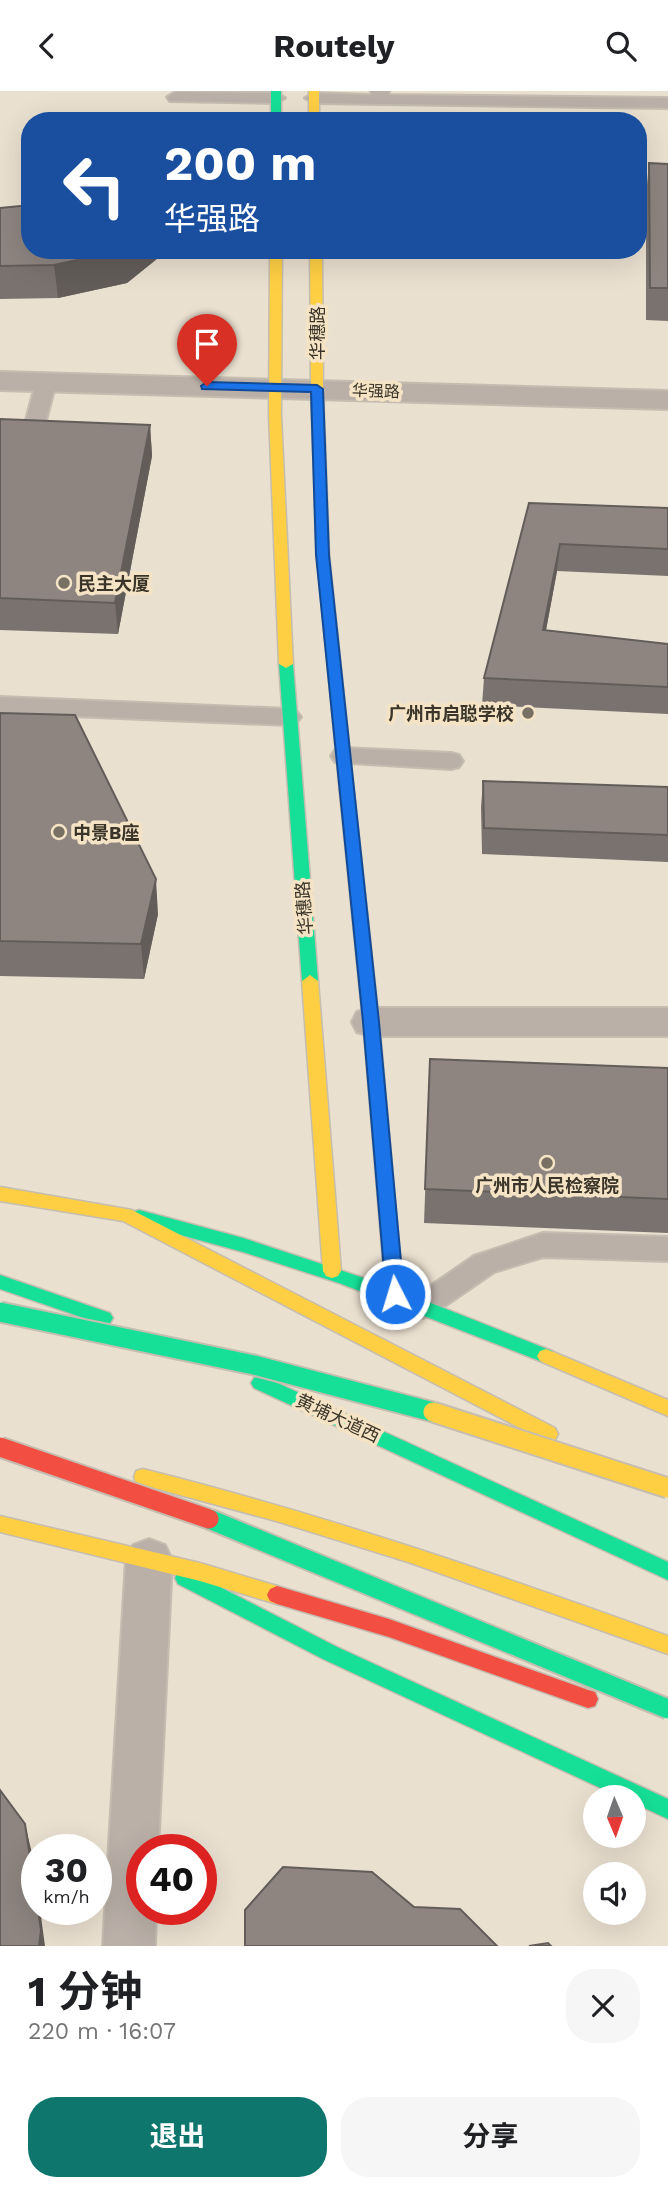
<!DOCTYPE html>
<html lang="zh">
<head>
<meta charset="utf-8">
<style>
	:root { --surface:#fff; --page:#f6f6f6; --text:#202124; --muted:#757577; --accent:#0f766e }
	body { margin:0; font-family:"Work Sans","Noto Sans SC",sans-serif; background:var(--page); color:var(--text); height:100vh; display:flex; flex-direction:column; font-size:26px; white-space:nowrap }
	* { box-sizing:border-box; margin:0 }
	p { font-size:23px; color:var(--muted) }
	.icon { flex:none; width:38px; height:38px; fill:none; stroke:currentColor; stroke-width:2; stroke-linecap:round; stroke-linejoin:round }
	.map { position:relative; height:1855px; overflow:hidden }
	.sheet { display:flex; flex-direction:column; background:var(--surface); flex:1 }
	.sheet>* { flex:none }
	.top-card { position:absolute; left:21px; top:21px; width:626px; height:147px; border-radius:28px; box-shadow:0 7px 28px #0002; background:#1a4fa0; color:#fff; overflow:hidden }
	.needle { width:46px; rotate:178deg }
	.buttons { position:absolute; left:583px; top:1694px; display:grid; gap:14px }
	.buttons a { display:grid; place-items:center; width:63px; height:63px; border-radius:50%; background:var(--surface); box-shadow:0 7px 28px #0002; font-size:35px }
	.speed { position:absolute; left:21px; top:1743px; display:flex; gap:14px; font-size:35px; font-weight:700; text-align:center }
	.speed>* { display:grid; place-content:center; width:91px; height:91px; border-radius:50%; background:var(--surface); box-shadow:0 7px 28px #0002; line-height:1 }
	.speed small { font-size:18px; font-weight:400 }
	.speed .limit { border:10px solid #d22; background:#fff; color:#111 }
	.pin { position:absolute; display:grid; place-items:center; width:60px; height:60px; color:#fff; margin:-72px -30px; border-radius:50% 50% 50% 0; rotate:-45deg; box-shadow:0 0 7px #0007 }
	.pin .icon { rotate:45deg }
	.me { position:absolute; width:77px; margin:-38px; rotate:355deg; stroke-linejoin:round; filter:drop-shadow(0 0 5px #0008) }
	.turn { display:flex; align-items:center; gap:24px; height:147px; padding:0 28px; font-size:32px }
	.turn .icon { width:91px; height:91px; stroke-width:2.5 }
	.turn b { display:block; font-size:49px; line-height:60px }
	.round { display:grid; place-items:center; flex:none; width:74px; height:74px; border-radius:28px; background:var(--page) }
	.overview { display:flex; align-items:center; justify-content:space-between; height:119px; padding:0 28px }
	h1 { font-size:42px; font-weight:700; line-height:52px }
	.primary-button { display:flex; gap:14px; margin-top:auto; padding:14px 28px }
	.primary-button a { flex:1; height:80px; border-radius:28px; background:var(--accent); color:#fff; font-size:28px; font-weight:700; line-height:80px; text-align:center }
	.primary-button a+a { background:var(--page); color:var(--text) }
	header { display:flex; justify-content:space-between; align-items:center; height:91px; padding:0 28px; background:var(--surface); font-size:32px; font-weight:700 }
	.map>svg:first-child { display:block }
</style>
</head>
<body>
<header><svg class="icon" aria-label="back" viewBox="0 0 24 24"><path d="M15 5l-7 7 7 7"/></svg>Routely<svg class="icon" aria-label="search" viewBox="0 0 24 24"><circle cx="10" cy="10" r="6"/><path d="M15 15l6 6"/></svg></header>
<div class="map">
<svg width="668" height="1855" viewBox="0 0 668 1855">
	<rect width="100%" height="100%" fill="#eae0d0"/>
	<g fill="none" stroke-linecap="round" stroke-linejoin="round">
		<defs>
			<g id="lane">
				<polygon points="371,0 389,0 389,4 668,7 668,17 314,12 305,7 314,2 371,4"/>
				<polygon points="176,1 276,2 285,7 276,12 170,10 167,6"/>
				<polygon points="46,285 53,287 56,291 44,337 41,341 27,341 24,337 36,291 39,287"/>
				<polygon points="0,606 289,618 297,621 301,626 297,631 289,634 0,622"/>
				<polygon points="343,657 451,662 459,664 463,670 459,676 451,678 335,671 331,665 335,659"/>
				<polygon points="543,1142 668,1146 668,1170 543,1166 494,1181 433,1223 423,1227 413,1223 408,1215 413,1207 474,1165"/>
			</g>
			<g id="street">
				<polygon points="0,281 668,300 668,318 0,299"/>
				<polygon points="371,917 668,917 668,945 371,945 357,941 352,931 357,921"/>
				<polygon points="149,1448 165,1454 172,1469 158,1759 142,1759 142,1818 156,1818 155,1855 103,1855 126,1469 133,1454"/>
			</g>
			<g id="fast">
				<rect x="271" y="0" width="10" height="30"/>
				<polygon points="286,569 293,573 318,890 310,896 302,890 279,573"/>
				<polygon points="372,935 380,941 403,1201 552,1260 555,1265 552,1270 546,1272 540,1270 339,1192 243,1161 133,1131 131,1126 133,1121 139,1119 243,1147 385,1194 364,941"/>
				<polygon points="0,1184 110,1222 113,1227 110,1232 104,1234 0,1198"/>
				<polygon points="260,1284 668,1471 668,1489 254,1297 251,1292 254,1287"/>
				<polygon points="185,1478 337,1556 668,1708 668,1728 634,1712 634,1706 620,1706 323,1568 178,1493 175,1487 178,1481"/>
			</g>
			<g id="slow">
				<rect x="309" y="0" width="10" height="30"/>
				<polygon points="270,159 282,159 281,324 293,573 286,577 279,573 269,324"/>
				<polygon points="310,159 322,159 323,298 329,464 354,702 347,707 340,702 317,464 311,298"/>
				<polygon points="310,884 318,890 341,1180 338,1185 332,1187 326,1185 323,1180 302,890"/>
				<polygon points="0,1096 132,1119 555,1337 558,1343 555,1349 549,1351 543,1349 123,1130 0,1110"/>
				<polygon points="546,1258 668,1309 668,1325 540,1270 537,1265 540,1260"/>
				<path d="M 143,1378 C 322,1423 495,1482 668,1545 L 668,1563 L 408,1471 L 276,1430 L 136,1392 L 134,1386 L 136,1380 Z"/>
				<polygon points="0,1425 200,1472 277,1495 284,1498 287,1504 284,1510 277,1513 200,1490 0,1441"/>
			</g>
			<g id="jam">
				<polygon points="347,697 354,702 380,941 372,947 364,941 340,702"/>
				<polygon points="277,1495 389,1528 588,1599 595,1601 598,1608 595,1615 588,1617 389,1546 277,1513 270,1510 267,1504 270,1498"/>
			</g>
		</defs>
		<use href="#lane" stroke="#c5bdb0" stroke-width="4"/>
		<use href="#street" stroke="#c5bdb0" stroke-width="4"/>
		<use href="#fast" stroke="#c5bdb0" stroke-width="3"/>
		<use href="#slow" stroke="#c5bdb0" stroke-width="3"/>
		<use href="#jam" stroke="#c5bdb0" stroke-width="3"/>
		<use href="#lane" fill="#bab0a8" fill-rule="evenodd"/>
		<use href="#street" fill="#bab0a8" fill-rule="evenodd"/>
		<use href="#fast" fill="#16e098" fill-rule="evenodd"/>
		<use href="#slow" fill="#ffcf43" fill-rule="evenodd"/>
		<use href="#jam" fill="#f24e42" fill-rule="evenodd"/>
		<defs>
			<g id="fast-bridge">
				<polyline points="0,1221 254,1274 433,1321"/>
				<polyline points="209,1428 668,1618"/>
			</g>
			<polyline id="slow-bridge" points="433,1321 668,1397"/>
			<polyline id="jam-bridge" points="0,1356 209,1428"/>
		</defs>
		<use href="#fast-bridge" stroke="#c5bdb0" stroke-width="23" stroke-linecap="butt"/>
		<use href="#slow-bridge" stroke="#c5bdb0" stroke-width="23" stroke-linecap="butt"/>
		<use href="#jam-bridge" stroke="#c5bdb0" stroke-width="23" stroke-linecap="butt"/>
		<use href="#fast-bridge" stroke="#16e098" stroke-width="19"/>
		<use href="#slow-bridge" stroke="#ffcf43" stroke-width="19"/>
		<use href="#jam-bridge" stroke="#f24e42" stroke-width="19"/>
	</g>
	<g fill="#7a726f">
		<polygon points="649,72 668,73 668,230 646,229 646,104"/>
		<polygon points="0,117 30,159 168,159 127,192 58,207 0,208"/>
		<polygon points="0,328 150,334 152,365 118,543 0,539"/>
		<polygon points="529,412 668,417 668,485 557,480 546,539 668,553 668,623 482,614 484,587"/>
		<polygon points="0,622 158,823 144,888 0,885"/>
		<polygon points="483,690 668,696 668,771 482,763 481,716"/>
		<polygon points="430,968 668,977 668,1142 424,1132"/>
	</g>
	<g fill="#635d5a">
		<polygon points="124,159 168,159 127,192 58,207 54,174"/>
		<polygon points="150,334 152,365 118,543 115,512"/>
		<polygon points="560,453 557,480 541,566 543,539"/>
		<polygon points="156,788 158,823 144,888 141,853"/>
		<polygon points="25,1733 31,1758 37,1799 37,1813"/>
		<polygon points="37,1818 40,1818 45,1855 39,1855"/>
	</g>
	<g fill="#8e8581" stroke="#635d5a" stroke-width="2">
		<polygon points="649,72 668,73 668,197 650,197"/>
		<polygon points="30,114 30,159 124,159 54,174 0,175 0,117"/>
		<polygon points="0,328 150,334 115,512 0,507"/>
		<polygon points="529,412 668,417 668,458 560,453 543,539 668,553 668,596 484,587"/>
		<polygon points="0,622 75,624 156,788 141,853 0,850"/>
		<polygon points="483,690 668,696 668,744 484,737"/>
		<polygon points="430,968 668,977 668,1108 425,1098"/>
		<polygon points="0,1699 25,1733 41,1839 39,1855 0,1855"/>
		<polygon points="283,1776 372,1781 414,1816 460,1818 497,1855 245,1855 245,1819"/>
		<polygon points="548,1852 551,1855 529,1855"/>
	</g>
	<polygon fill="#1a73e8" stroke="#114b97" stroke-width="2" points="207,291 317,294 323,298 329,464 379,931 404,1203 401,1209 395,1211 389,1209 386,1203 363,931 316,464 311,301 202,298 201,295"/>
	<g fill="#787163" stroke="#f4e4c5" stroke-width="2.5">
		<circle cx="64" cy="492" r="7"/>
		<circle cx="528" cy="622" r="7"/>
		<circle cx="59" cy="741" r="7"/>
		<circle cx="547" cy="1072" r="7"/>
	</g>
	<g text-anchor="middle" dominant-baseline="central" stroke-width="7" stroke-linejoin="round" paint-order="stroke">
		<g font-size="16" fill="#3b3529" stroke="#f4e4c5">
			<text transform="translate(376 300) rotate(2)">华强路</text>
		</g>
		<g font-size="18" fill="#3b3529" stroke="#f4e4c5">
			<text transform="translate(317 242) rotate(-90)">华穗路</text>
			<text transform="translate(304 817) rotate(-94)">华穗路</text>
			<text transform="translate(338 1327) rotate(25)">黄埔大道西</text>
		</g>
		<g font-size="18" font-weight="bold" fill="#3b3529" stroke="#f4e4c5" text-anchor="start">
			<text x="78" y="492">民主大厦</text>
			<text x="514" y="622" text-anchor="end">广州市启聪学校</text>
			<text x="73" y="741">中景B座</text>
			<text x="547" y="1094" text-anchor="middle">广州市人民检察院</text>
		</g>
	</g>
</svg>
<div class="buttons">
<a><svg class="needle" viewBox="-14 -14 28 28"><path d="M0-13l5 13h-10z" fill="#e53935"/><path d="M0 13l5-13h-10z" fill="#757577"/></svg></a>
<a><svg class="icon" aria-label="sound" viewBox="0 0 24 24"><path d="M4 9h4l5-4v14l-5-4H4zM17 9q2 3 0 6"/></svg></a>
</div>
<div class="speed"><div>30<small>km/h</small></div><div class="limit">40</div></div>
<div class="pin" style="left:207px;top:295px;background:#d93025"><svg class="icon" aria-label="arrive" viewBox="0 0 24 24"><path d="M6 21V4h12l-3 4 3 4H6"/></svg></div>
<svg class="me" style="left:395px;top:1203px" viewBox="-20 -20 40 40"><circle r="17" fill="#1a73e8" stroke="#fff" stroke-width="3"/><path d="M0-11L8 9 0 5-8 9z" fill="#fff"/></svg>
<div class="top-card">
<div class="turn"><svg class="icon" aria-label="left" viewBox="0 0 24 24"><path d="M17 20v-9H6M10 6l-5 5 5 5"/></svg><div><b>200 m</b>华强路</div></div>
</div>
</div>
<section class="sheet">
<div class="overview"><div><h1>1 分钟</h1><p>220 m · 16:07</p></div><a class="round"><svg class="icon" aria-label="close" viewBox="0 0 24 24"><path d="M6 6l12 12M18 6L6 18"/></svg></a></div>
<div class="primary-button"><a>退出</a><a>分享</a></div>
</section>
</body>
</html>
